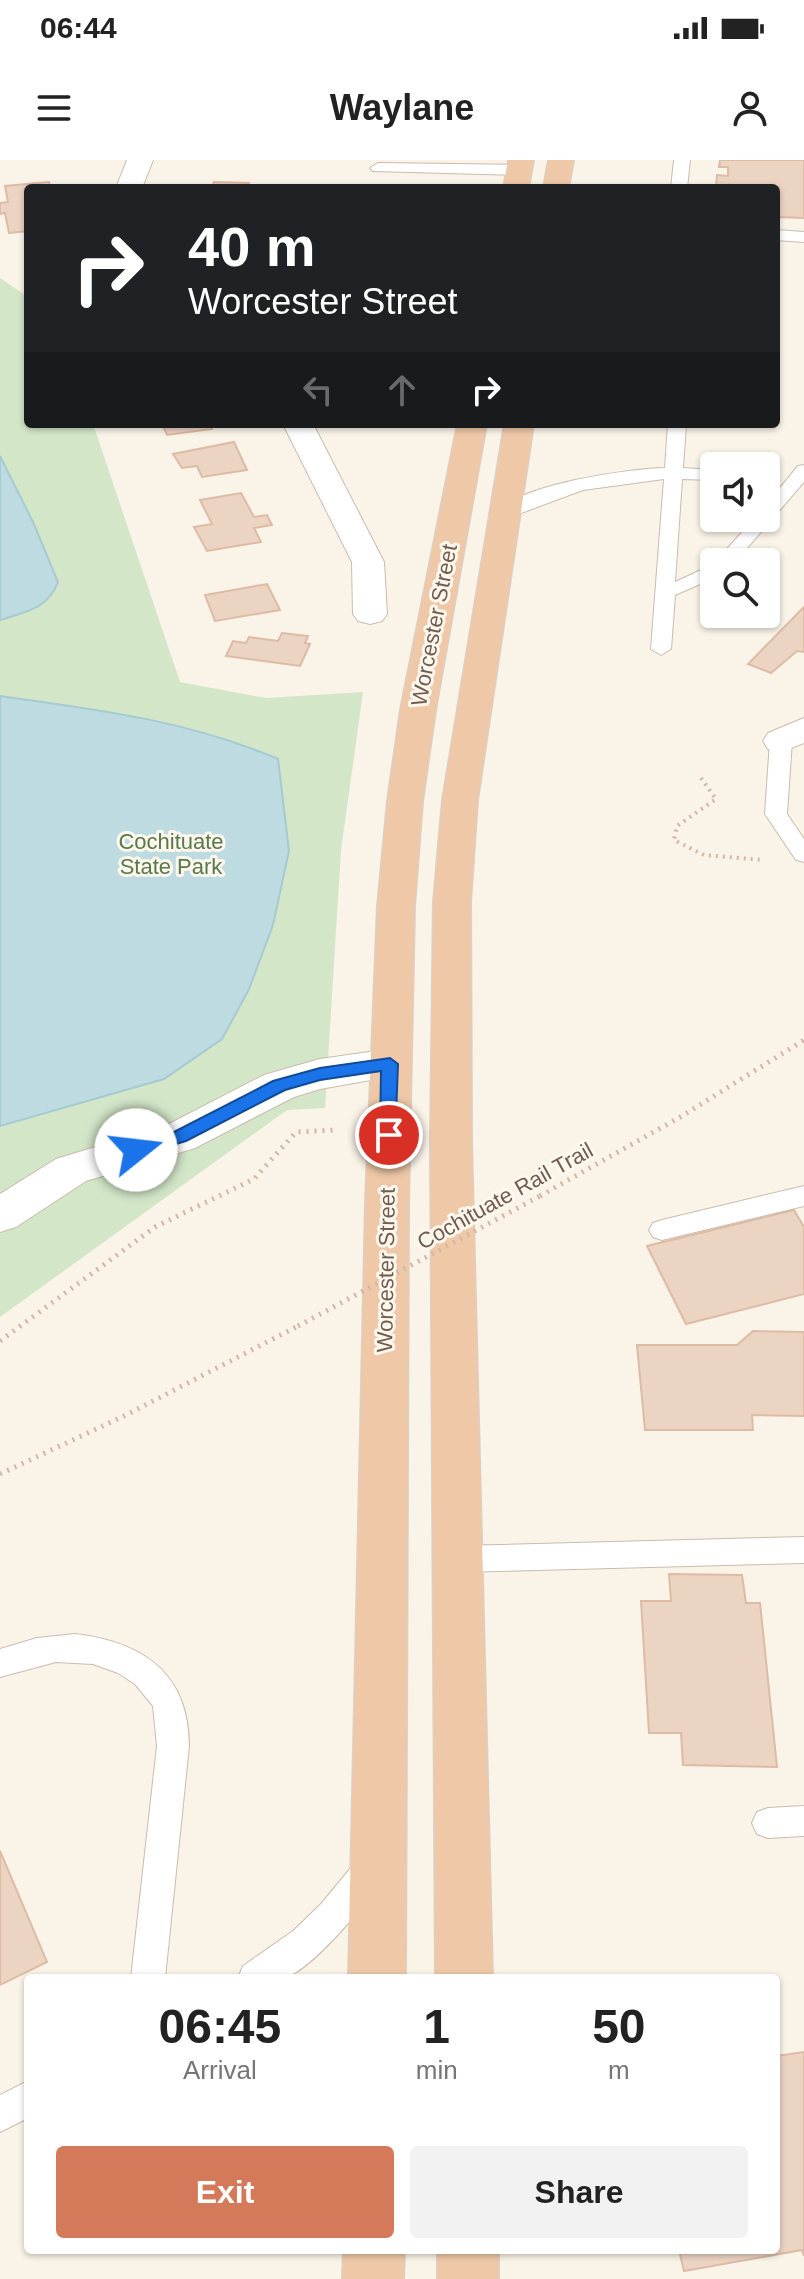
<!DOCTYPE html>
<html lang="en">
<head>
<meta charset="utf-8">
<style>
	:root { --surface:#fff; --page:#f2f2f2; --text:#222; --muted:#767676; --accent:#d5795b }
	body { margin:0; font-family:Arial,sans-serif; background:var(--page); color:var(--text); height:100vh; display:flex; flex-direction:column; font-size:30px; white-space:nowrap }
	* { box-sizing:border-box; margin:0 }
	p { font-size:26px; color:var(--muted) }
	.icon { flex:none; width:44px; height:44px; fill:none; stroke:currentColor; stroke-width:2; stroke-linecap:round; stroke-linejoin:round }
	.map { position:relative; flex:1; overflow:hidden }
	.details { position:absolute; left:24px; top:1814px; width:756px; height:280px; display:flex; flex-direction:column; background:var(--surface); border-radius:8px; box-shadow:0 2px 6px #0004 }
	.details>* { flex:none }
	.banner { position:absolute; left:24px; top:24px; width:756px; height:244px; border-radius:8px; box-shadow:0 2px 6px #0004; background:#202124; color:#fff; overflow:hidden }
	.controls { position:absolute; left:700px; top:292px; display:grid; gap:16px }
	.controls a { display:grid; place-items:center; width:80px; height:80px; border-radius:8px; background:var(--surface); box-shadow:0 2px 6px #0004; font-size:40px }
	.pin { position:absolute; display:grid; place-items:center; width:68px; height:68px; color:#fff; margin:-34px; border:4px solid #fff; border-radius:50%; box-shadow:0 2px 8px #0007 }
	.me { position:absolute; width:88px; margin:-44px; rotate:74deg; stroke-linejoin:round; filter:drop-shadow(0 0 6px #0008) }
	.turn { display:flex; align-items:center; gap:28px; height:168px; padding:0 32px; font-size:36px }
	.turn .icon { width:104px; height:104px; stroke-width:2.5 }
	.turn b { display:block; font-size:56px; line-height:68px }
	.lanes { display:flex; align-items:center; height:76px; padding:0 32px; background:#0003; justify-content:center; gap:40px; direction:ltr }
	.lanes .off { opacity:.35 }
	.eta { display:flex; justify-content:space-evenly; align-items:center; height:136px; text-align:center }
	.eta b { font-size:48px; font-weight:800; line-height:56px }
	.action { display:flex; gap:16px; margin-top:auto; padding:16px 32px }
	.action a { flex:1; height:92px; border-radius:8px; background:var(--accent); color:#fff; font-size:32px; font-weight:800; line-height:92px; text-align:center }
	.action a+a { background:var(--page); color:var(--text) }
	.status { display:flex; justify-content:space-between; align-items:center; height:56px; padding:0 40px; background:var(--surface); direction:ltr }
	.status svg { height:22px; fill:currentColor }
	header { display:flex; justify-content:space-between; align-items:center; height:104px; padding:0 32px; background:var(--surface); font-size:36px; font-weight:800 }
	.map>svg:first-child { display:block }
</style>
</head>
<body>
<div class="status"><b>06:44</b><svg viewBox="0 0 49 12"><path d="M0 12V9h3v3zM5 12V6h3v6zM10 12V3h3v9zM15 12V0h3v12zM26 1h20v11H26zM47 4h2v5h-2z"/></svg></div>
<header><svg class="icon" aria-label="menu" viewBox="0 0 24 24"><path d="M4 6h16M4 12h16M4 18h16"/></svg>Waylane<svg class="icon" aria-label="person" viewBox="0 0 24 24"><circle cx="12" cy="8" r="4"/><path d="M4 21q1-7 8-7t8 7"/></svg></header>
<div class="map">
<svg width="804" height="2119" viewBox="0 0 804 2119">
	<rect width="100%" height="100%" fill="#faf3e8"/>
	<polygon fill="#d3e6c8" points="0,118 28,137 28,264 93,264 180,522 266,538 363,532 341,690 325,948 287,950 0,1157"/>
	<g fill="#bedbe1" stroke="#a6cad2" stroke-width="2">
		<path d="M 0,296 L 33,362 L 58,422 C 48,449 25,452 0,460 Z"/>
		<path d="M 0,536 C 95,549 190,561 278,599 L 289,691 L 273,765 L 249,829 L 222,879 L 164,919 L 0,966 Z"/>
	</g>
	<g fill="#ecd4c3" stroke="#ddbba5" stroke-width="2">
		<polygon points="720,0 804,0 804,58 776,57 776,28 716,28 717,15 728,16 728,7 719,7"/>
		<polygon points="49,22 50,28 28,28 28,71 9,73 5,53 0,54 0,43 8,42 5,26"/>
		<polygon points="214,22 249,23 247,28 212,28"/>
		<polygon points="162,264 210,264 212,269 167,275"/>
		<polygon points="234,282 247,310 202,317 197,306 182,308 173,294"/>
		<polygon points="241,333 254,357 267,355 272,365 254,368 261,382 207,391 194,367 212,364 200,340"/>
		<polygon points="267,424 280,450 215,461 205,435"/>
		<polygon points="804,447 804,492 797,491 771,513 748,504"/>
		<polygon points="282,473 308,476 305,483 310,484 300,506 226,496 233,481 246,483 249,477 278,481"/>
		<polygon points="794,1050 804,1067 804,1134 686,1164 647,1086"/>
		<polygon points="753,1171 804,1172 804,1256 752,1255 753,1270 645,1270 637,1185 737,1185"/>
		<polygon points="669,1414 742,1415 746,1443 760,1443 777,1607 683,1605 681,1573 649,1573 641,1441 671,1441"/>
		<polygon points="0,1691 47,1802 0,1825"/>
		<polygon points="804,1892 804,2096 802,2090 684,2111 679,2090 776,2090 776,1896"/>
	</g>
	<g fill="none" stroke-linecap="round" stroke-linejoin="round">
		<defs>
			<g id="service">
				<polygon points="674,0 690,0 687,28 671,28"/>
				<polygon points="378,3 519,5 527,10 519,15 373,11 370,8"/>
				<polygon points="776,70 804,72 804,82 776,80"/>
				<path d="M 668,264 L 686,264 L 683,308 L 714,310 L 714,320 L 682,319 L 675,422 L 714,404 L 714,418 L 675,435 L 671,489 L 661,495 L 651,489 L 664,319 L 583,330 L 505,359 L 496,353 C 521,324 626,309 665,308 Z"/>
				<polygon points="804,305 804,322 735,402 715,402 755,358 766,358 766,345 798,306"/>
				<polygon points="781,575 792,581 787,654 804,679 804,702 796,700 765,654 770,581"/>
				<polygon points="804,1026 804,1046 662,1080 653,1077 649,1070 653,1063 662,1060"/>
				<polygon points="804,1377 804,1403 458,1412 448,1408 443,1399 448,1390 458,1386"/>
				<path d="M 75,1474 C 143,1482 189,1513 189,1586 L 165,1818 L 131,1818 L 157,1586 L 153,1546 L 135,1524 L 118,1513 L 93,1504 L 56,1502 L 0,1517 L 0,1489 L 37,1478 Z"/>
				<polygon points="804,1646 804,1676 768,1678 757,1674 752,1663 757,1652 768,1648"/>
				<path d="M 371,1693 L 383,1698 L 387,1709 C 375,1736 315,1806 287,1817 C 275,1822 252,1818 238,1818 L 243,1806 L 293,1771 L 321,1744 L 359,1698 Z"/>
				<polygon points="28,1921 28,1958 0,1972 0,1935"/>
			</g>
			<g id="minor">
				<polygon points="127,0 153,0 142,28 116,28"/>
				<polygon points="283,264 313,264 384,402 387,454 382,461 370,464 358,461 353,454 352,402"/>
				<polygon points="804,558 804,583 781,592 768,589 763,581 768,573"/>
				<polygon points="390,889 405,894 411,904 405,914 320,929 294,937 195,988 86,1021 16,1067 0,1072 0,1034 56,999 167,965 264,915 320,899"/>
			</g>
			<g id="trunk">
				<polygon points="508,0 534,0 529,28 503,28"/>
				<polygon points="548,0 574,0 569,28 543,28"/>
				<polygon points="457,264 487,264 436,550 423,641 415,746 409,1043 406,1818 348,1818 365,1043 377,746 387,641 400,550"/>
				<polygon points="504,264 534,264 478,640 471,742 472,981 493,1818 435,1818 430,981 433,742 442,640"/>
				<polygon points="343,2090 405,2090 404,2119 342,2119"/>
				<rect x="437" y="2090" width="62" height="29"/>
			</g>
		</defs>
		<use href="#service" stroke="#cbbbaf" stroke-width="2"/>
		<use href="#minor" stroke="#cbbbaf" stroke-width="2"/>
		<use href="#trunk" stroke="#d7d1ce" stroke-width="2"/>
		<polyline stroke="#d1b7a6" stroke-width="4" stroke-dasharray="2 5" stroke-linecap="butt" points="701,618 716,639 677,666 674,680 704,695 763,700"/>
		<g stroke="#d1b7a6" stroke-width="5" stroke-dasharray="2 6" stroke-linecap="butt">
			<polyline points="540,1036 682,956 804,880"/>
			<polyline points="0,1181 155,1067 254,1019 296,972 337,970"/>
			<polyline points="0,1314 124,1256 298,1166"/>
		</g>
		<use href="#service" fill="#fff" fill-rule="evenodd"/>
		<use href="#minor" fill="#fff" fill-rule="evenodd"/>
		<use href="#trunk" fill="#efc8a7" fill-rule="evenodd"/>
		<polyline stroke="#d1b7a6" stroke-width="5" stroke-dasharray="2 6" stroke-linecap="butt" points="298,1166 540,1036"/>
	</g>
	<polygon fill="#1a73e8" stroke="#114b97" stroke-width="2" points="390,898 398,904 395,980 383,980 380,975 381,911 320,920 285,930 186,981 136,996 127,990 130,985 174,972 273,921 320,908"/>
	<g text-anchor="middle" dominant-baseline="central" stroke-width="6" stroke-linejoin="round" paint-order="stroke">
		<g font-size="22" fill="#715c4f" stroke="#fdf7ee">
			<text transform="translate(434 465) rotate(-79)">Worcester Street</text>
			<text transform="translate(505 1036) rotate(-29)">Cochituate Rail Trail</text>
			<text transform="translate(386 1110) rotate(-89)">Worcester Street</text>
		</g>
		<g font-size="22" fill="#587a4b" stroke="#fdf7ee">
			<text x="171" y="681">Cochituate<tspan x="171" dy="25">State Park</tspan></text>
		</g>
	</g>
</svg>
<div class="controls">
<a><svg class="icon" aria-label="sound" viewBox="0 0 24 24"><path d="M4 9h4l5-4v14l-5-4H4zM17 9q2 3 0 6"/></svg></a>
<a><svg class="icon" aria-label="search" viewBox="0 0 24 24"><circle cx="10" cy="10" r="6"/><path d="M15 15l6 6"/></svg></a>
</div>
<div class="pin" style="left:389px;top:975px;background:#d93025"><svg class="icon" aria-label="arrive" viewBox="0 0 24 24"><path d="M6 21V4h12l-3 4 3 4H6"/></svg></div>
<svg class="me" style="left:136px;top:990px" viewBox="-20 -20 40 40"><circle r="19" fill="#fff"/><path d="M0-13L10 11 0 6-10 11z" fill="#1a73e8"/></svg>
<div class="banner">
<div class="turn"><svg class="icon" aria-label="right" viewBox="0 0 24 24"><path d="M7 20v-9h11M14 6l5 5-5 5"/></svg><div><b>40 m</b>Worcester Street</div></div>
<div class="lanes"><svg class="icon off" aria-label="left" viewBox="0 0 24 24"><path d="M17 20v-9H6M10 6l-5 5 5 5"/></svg><svg class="icon off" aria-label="ahead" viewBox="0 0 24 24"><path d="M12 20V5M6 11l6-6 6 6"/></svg><svg class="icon" aria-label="right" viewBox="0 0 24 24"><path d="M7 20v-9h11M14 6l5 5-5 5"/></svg></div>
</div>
<section class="details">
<div class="eta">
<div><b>06:45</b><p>Arrival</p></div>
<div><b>1</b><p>min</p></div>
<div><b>50</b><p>m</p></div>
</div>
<div class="action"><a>Exit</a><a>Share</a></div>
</section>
</div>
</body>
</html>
